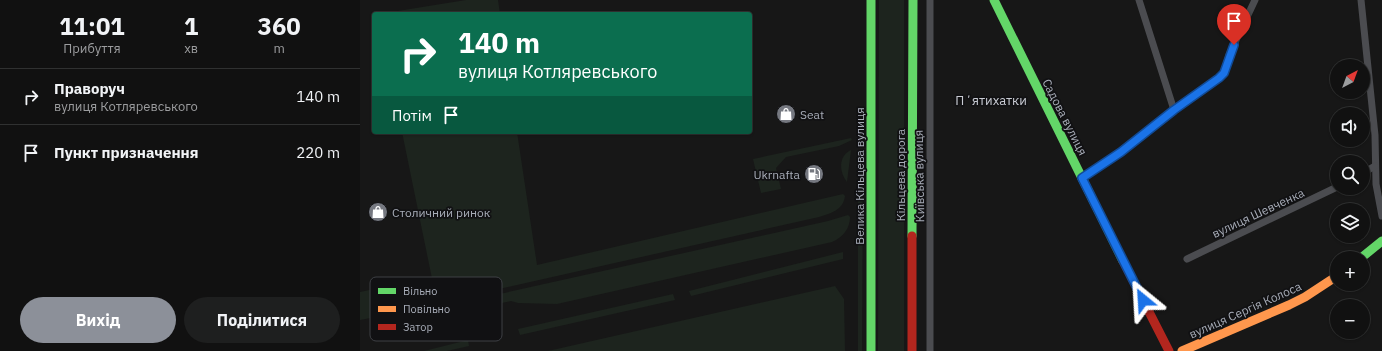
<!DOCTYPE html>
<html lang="uk">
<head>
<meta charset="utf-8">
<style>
	:root { --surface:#111; --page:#1e1f1f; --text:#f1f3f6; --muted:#9c9d9f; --line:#303131; --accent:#8c9099 }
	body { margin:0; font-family:"IBM Plex Sans",sans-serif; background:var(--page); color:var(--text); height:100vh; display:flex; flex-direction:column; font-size:15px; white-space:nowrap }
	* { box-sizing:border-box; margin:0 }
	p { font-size:13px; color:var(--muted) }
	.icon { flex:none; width:22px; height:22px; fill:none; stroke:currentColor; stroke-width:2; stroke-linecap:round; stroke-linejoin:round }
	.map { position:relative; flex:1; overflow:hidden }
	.sheet { display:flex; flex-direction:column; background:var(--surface); width:360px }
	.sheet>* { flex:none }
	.hud { position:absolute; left:12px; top:12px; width:380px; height:122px; border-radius:4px; box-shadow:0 1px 3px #0004,0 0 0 1px var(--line); background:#0b6e4f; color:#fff; overflow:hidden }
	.needle { width:26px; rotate:41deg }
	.controls { position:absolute; left:970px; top:59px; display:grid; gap:8px }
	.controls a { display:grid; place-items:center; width:40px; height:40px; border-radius:50%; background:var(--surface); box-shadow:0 1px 3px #0004,0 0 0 1px var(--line); font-size:20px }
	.pin { position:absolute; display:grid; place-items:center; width:34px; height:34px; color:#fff; margin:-41px -17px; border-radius:50% 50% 50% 0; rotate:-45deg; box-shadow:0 0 4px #0007 }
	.pin .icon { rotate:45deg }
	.me { position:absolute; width:44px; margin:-22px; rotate:333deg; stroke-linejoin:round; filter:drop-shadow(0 0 3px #0008) }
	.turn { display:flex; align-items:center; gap:14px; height:84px; padding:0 20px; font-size:18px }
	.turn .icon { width:52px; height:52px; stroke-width:2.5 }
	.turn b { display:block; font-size:28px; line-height:34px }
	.then { display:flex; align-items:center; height:38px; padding:0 20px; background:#0003; gap:8px; font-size:15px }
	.eta { display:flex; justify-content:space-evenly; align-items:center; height:68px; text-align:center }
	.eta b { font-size:24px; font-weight:800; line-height:28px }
	.action { display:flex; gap:8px; margin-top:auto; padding:8px 20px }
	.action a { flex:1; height:46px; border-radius:24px; background:var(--accent); color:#fff; font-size:16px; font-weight:800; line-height:46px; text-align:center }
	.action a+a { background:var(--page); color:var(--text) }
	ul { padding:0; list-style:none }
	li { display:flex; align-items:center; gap:12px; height:56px; padding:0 20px; border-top:1px solid var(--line) }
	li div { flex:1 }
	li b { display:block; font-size:15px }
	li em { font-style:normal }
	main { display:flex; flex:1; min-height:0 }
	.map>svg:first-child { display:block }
</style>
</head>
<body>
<main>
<section class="sheet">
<div class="eta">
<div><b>11:01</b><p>Прибуття</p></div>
<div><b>1</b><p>хв</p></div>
<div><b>360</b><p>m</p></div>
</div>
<ul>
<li><svg class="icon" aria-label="right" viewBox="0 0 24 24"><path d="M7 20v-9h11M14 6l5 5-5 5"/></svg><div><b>Праворуч</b><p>вулиця Котляревського</p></div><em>140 m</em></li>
<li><svg class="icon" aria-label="arrive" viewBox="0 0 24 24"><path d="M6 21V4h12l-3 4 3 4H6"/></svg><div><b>Пункт призначення</b></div><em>220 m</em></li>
</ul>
<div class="action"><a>Вихід</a><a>Поділитися</a></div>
</section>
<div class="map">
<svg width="1022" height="351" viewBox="0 0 1022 351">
	<rect width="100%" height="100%" fill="#171717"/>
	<g fill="#1d241e">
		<polygon points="106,0 138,0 140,14 19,14"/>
		<polygon points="519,0 544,0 544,351 518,351"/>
		<path d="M 42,132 L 157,132 L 177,265 L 483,194 L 485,196 C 483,210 472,213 459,217 L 77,303 Z"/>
		<polygon points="491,138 492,140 479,146 426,157 416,168 421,189 401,193 393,159"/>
		<path d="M 491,150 L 487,182 C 479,172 478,156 491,150 Z"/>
		<polygon points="503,154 502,351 498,351 498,187 500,164"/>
		<path d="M 488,215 L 490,217 C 490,229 482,238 472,242 L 197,304 L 158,303 L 151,301 L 128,306 L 126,297 L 468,221 Z"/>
		<polygon points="483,252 483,259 331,296 329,291"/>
		<polygon points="475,286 484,299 485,351 188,351"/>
		<polygon points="14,289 21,316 0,320 0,292"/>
		<polygon points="313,294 315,300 160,335 158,329"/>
		<polygon points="108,340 109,346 87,351 64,351"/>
	</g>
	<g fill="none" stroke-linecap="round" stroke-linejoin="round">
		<g stroke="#4b4c50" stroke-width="7">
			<polyline points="570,0 570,351"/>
			<polyline points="779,0 814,110"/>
			<polyline points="1001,0 1015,135 1016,184 1022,216"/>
			<polyline points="1003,173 1015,166"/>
			<polyline points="721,178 761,151 814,110 861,76 864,73 869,55 895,0"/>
			<polyline points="827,259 977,187"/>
		</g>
		<g stroke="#63d668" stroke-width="9">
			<polyline points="511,0 511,351"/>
			<polyline points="634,0 763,261"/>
			<polyline points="552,236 553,0"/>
			<polyline points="1001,258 1022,241"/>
		</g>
		<polyline stroke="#ff974d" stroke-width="9" points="822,351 929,305 945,297 977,276"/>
		<g stroke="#b3261e" stroke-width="9">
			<polyline points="763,261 809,351"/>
			<polyline points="552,351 552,236"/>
		</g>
	</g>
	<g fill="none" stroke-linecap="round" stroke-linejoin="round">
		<defs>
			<polyline id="route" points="783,300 722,178 761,152 814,110 859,78 864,73 874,45"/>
		</defs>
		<use href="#route" stroke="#114b97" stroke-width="10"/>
		<use href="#route" stroke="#1a73e8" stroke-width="7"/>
	</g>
	<defs>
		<symbol id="shop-disc" viewBox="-11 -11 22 22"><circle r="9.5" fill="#757880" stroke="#111113"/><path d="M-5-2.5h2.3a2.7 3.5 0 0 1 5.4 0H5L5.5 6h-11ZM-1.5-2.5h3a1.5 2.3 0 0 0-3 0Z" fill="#fff"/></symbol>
		<symbol id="fuel-disc" viewBox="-11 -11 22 22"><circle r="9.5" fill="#757880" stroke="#111113"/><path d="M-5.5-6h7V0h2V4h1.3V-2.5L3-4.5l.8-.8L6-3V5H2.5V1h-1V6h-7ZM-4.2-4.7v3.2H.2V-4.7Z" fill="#fff"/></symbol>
	</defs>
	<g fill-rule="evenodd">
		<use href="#shop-disc" x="415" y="103" width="22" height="22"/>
		<use href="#fuel-disc" x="443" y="163" width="22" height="22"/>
		<use href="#shop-disc" x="7" y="201" width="22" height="22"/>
	</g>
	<g text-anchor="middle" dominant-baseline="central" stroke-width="3.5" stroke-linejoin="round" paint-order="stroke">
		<g font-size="12" fill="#a8adb8" stroke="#111113" text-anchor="start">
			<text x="440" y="114">Seat</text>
			<text x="440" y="174" text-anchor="end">Ukrnafta</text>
			<text x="32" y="212">Столичний ринок</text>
		</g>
		<g font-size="12" fill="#a8adb8" stroke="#111113">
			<text transform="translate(705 117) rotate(63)">Садова вулиця</text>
			<text transform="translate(540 175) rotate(-90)">Кільцева дорога</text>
			<text transform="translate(499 176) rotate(-90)">Велика Кільцева вулиця</text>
			<text transform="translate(559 176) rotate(-91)">Київська вулиця</text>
			<text transform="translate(898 213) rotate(-25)">вулиця Шевченка</text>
			<text transform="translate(885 310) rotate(-24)">вулиця Сергія Колоса</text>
		</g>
		<g font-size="13" fill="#c9ccd4" stroke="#111113">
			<text x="631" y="100">Пʼятихатки</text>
		</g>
	</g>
	<rect x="10" y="277" width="132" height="64" rx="6" fill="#111113" stroke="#3e4045" stroke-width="1"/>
	<rect x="18" y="288" width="18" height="6" fill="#63d668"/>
	<rect x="18" y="306" width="18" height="6" fill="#ff974d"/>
	<rect x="18" y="324" width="18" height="6" fill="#b3261e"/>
	<g font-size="11" fill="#a8adb8">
		<text x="43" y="295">Вільно</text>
		<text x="43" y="313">Повільно</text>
		<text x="43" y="331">Затор</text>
	</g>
</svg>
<div class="controls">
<a><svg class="needle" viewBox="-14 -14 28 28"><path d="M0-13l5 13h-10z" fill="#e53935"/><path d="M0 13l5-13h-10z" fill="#9c9d9f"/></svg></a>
<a><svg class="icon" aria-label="sound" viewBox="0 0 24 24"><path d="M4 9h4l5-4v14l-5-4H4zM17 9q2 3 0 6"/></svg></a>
<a><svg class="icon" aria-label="search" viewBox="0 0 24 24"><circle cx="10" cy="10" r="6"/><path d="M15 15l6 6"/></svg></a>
<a><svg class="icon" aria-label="layers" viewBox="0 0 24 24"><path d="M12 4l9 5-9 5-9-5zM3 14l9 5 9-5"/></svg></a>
<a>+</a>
<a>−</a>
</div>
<div class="pin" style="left:874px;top:45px;background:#d93025"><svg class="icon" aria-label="arrive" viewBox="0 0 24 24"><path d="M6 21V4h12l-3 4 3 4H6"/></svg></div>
<svg class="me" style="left:783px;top:300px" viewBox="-20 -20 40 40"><path d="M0-17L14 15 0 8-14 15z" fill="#1a73e8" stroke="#fff" stroke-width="4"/></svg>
<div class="hud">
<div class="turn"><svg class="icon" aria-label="right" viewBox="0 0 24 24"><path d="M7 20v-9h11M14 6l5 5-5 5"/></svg><div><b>140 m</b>вулиця Котляревського</div></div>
<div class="then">Потім<svg class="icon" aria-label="arrive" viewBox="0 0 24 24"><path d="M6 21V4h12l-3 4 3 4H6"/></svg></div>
</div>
</div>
</main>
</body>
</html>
